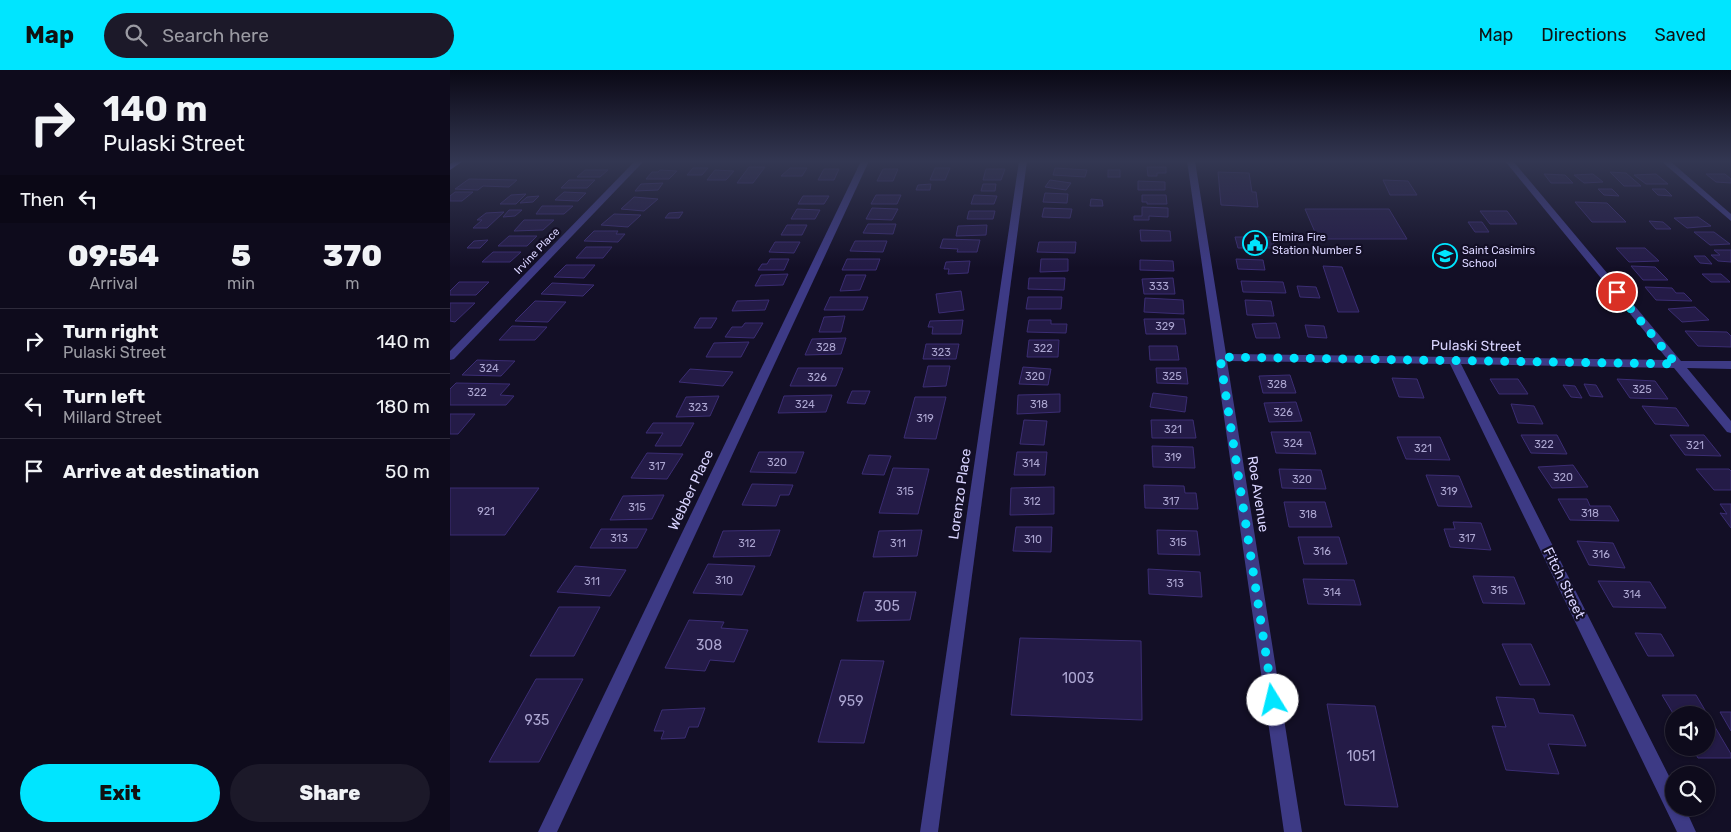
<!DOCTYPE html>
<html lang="en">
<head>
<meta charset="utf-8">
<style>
	:root { --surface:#0e0b1c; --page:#1c1929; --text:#f1f3f6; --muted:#9b9ba3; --line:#2e2b3b; --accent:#00e5ff }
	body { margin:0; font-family:Rubik,sans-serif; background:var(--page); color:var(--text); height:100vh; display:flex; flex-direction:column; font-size:19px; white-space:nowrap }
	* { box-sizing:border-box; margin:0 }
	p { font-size:16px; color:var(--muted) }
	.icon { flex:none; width:28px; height:28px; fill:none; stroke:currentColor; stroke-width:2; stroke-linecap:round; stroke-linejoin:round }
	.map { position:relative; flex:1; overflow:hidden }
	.side { display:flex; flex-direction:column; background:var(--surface); width:450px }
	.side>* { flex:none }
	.hud { background:#0e0b1c; color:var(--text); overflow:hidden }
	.fabs { position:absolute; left:1215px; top:636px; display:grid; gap:10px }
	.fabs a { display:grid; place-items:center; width:50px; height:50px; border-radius:50%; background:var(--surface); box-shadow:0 1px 4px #0004,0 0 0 1px var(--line); font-size:25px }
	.pin { position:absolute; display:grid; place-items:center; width:42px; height:42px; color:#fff; margin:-21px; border:2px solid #fff; border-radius:50%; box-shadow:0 1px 5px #0007 }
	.me { position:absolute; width:55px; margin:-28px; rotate:351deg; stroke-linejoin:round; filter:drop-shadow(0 0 4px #0008) }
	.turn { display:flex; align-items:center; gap:18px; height:105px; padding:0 20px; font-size:22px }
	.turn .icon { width:65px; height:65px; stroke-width:2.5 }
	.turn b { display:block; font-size:35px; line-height:42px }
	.then { display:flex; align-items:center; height:48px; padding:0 20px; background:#0003; gap:10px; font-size:19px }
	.eta { display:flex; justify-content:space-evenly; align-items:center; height:85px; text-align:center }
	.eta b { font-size:30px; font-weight:800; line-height:35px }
	.action { display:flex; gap:10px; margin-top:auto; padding:10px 20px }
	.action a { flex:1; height:58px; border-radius:30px; background:var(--accent); color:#111; font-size:20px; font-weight:800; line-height:58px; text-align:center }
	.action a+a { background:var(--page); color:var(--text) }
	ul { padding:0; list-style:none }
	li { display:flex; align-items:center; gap:15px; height:65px; padding:0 20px; border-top:1px solid var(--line) }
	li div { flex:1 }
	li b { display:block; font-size:19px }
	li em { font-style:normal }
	header { display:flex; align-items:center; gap:30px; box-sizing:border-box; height:70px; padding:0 25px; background:var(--accent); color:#111 }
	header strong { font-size:24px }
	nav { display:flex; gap:28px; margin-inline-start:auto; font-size:18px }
	.search { width:350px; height:45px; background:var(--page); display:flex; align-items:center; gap:12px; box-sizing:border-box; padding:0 18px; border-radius:28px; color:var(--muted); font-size:19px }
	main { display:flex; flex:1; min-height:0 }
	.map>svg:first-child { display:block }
</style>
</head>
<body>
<header>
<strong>Map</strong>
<div class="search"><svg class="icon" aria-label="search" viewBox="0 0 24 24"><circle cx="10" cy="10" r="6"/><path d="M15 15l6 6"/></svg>Search here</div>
<nav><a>Map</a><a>Directions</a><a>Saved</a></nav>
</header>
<main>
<section class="side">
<div class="hud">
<div class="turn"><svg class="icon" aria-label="right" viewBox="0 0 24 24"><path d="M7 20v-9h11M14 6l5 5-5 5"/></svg><div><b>140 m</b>Pulaski Street</div></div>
<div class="then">Then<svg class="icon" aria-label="left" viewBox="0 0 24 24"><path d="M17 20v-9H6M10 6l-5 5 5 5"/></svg></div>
</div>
<div class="eta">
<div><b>09:54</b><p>Arrival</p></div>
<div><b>5</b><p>min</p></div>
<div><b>370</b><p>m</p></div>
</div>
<ul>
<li><svg class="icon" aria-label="right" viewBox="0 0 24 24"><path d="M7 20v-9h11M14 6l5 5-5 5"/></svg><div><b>Turn right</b><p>Pulaski Street</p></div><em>140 m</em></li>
<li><svg class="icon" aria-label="left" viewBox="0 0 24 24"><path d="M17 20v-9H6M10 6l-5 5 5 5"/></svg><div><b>Turn left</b><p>Millard Street</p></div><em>180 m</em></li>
<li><svg class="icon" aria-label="arrive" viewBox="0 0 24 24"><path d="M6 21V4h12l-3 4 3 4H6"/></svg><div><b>Arrive at destination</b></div><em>50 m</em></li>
</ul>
<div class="action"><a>Exit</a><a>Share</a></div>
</section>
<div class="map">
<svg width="1281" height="762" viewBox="0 0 1281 762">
	<rect width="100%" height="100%" fill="#130f26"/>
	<g fill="#241b47" stroke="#3b2d73">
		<polygon points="299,97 315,97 303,113 287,113"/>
		<polygon points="697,97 716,97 716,103 707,103 707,106 698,106"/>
		<polygon points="243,98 258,98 252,105 237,105"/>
		<polygon points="340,98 357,98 352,106 331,106"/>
		<polygon points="485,98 500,98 495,110 480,110"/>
		<polygon points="605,98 637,100 635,107 603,105"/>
		<polygon points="374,99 389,99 384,110 368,110"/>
		<polygon points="433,99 448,99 443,111 427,111"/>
		<polygon points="536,99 555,99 551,110 533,110"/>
		<polygon points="135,100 158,100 150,107 127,107"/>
		<polygon points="210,100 227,101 219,109 196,109 202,102 208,102"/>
		<polygon points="265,100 284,101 276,110 257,110"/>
		<rect x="658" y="100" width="12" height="7"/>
		<polygon points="768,102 799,103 802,122 806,122 808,137 771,135"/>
		<polygon points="1160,102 1176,103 1191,116 1174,116"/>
		<polygon points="1094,104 1115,105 1123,113 1101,113"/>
		<polygon points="1143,104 1153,112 1134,113 1124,105"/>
		<polygon points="1206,104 1218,114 1196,114 1184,105"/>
		<polygon points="1256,104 1275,104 1281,109 1281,113 1266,112"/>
		<polygon points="19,109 67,110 59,117 33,116 28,120 5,119"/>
		<polygon points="119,110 145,110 137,118 111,118"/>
		<polygon points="600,110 621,113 616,120 595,117"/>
		<polygon points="933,110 958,111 967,125 940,125"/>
		<polygon points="688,111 715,112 715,120 688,120"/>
		<polygon points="213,113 208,120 185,121 191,114"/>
		<polygon points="481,114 480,120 466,120 468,115"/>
		<polygon points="533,114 546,114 545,121 531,121"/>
		<polygon points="1148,119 1162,119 1169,126 1154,125"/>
		<polygon points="1202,119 1215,119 1222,126 1208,125"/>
		<polygon points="5,122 23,122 12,131 0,131 0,126"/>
		<polygon points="114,122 136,123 128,131 105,130"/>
		<polygon points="595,123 618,124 617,133 593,132"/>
		<polygon points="76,124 66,134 50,134 61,125"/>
		<polygon points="426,125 451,125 447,134 421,134"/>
		<polygon points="524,125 547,126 544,134 521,134"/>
		<polygon points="692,125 716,125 717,134 697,134 697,132 692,132"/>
		<polygon points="89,126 83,132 70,133 77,127"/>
		<polygon points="353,126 379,126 374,134 348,134"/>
		<polygon points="184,127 208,129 194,141 171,139"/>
		<polygon points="641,129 652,130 653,136 640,136"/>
		<polygon points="1125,132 1157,133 1176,152 1142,152"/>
		<polygon points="92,136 123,136 114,144 86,144"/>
		<polygon points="692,137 718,138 718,147 699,146 699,150 684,150 684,146 692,146"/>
		<polygon points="422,138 448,139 442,150 416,149"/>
		<polygon points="594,138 622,139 620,148 592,147"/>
		<polygon points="347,139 370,140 365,149 341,149"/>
		<polygon points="855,139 939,139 957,169 868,169"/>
		<polygon points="59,140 72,140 65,146 53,147"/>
		<polygon points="519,141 545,141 543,149 517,149"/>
		<polygon points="1030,141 1057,141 1067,154 1040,154"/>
		<polygon points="54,142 37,158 23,158 32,150 27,150 36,143"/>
		<polygon points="233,142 229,148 215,148 219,143"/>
		<polygon points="164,144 191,145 178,157 151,155"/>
		<polygon points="1248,147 1261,156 1237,158 1224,148"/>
		<polygon points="74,150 104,150 93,160 64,161"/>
		<polygon points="1199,151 1213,152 1221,159 1206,159"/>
		<polygon points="1018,152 1032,152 1039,162 1025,162"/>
		<polygon points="418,154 446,154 443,164 413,163"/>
		<polygon points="337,155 357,155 352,165 331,165"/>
		<polygon points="537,155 536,165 506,166 508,156"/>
		<polygon points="690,160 720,161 721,171 691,171"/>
		<polygon points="144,161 168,161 166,164 175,164 168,172 134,171"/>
		<polygon points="1244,162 1264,162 1280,174 1260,175"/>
		<polygon points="59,166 87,166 77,176 48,176"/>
		<polygon points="785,167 821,167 825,178 788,178"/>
		<polygon points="493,169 530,170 527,182 507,182 508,179 490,178"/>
		<polygon points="38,170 30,178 17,178 24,171"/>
		<polygon points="405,171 437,171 433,182 400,181"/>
		<polygon points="325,172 350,172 344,183 319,182"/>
		<polygon points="589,172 626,172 625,183 587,182"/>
		<polygon points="136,177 162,177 153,188 126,188"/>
		<polygon points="1166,178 1195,178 1209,191 1179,192"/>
		<polygon points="1264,180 1281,180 1281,192 1268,191 1261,185 1270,185"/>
		<polygon points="43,182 71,182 60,192 32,192"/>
		<polygon points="1244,186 1255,186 1262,194 1250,193"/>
		<polygon points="320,189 339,189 334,200 308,200 312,194 317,194"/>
		<polygon points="397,189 430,189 426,200 392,200"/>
		<polygon points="591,189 618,189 618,201 590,202"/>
		<polygon points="786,189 813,190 815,200 788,199"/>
		<polygon points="690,190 723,191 724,201 690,200"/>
		<polygon points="520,191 518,203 498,204 499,199 494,199 496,192"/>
		<polygon points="116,195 145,195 134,208 104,207"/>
		<polygon points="873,196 892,197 909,242 888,242"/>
		<polygon points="1181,196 1205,197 1218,210 1193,210"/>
		<polygon points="338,204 333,215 305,216 311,205"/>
		<polygon points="1252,204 1271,204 1280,212 1261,212"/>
		<polygon points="396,205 416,205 410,220 390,221"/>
		<polygon points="579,208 615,208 614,220 578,219"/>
		<polygon points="723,208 725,224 694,224 692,209"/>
		<polygon points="791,211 833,212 836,223 793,222"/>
		<polygon points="9,212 39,212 26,225 0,225 0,221"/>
		<polygon points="102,213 144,215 133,226 91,224"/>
		<polygon points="847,216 866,217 870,228 850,227"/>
		<polygon points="1195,217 1222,218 1226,223 1234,223 1242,231 1206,230"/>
		<polygon points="511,221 514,240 489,243 486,224"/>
		<polygon points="380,227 418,227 413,240 374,240"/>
		<polygon points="578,227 612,227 611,239 576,239"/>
		<polygon points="695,228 733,230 734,244 694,242"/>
		<polygon points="319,230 315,240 282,241 287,231"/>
		<polygon points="795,230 821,231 824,246 797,245"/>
		<polygon points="85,231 116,232 98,252 65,251"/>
		<polygon points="0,233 25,233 5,252 0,251"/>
		<polygon points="1245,237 1259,250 1232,252 1218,239"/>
		<polygon points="395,246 391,262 369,262 374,247"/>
		<polygon points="250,248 267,248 261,258 244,258"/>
		<polygon points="694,249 734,249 736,264 696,264"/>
		<polygon points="513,250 511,264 482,264 483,257 478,257 480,251"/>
		<polygon points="579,250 601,250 601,254 617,254 616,263 577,262"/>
		<polygon points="295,253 313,253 304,268 275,267 282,257 292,257"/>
		<polygon points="826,253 830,268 806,268 802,254"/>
		<polygon points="855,255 874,256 877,268 858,267"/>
		<polygon points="62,256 97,257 85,270 49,270"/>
		<polygon points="1235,261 1277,262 1281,266 1281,277 1248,276"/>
		<polygon points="396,268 391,284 355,285 362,269"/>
		<polygon points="579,270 609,270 608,287 577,287"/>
		<polygon points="299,272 291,287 256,287 264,273"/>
		<polygon points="476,274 509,274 506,289 473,289"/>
		<polygon points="699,276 727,276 729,290 700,290"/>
		<polygon points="27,290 65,291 51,306 12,305"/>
		<polygon points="478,296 500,296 496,316 473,317"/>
		<polygon points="573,297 601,299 598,315 569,314"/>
		<polygon points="348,298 393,298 386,316 340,316"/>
		<polygon points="706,298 736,298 738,314 707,313"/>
		<polygon points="240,299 283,302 273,316 229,312"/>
		<polygon points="840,305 846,323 813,323 809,306"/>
		<polygon points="942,308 967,309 974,328 949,327"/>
		<polygon points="1040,309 1068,309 1078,324 1049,324"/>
		<polygon points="1167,309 1205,311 1218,329 1180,328"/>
		<polygon points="6,313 60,314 50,325 64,326 56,335 0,335 0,319"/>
		<polygon points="1134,314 1146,315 1153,327 1140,326"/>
		<polygon points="1113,315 1125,316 1132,328 1121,327"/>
		<polygon points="402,321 420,321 415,334 397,333"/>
		<polygon points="703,323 737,327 735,342 700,337"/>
		<polygon points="610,324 610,342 567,344 568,325"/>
		<polygon points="382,325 376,342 328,343 334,326"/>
		<polygon points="269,326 260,346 226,347 236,327"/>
		<polygon points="465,327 496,327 486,369 454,368"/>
		<polygon points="846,332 852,351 819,352 814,333"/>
		<polygon points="1061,334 1084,336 1093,354 1068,353"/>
		<polygon points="1192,336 1226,338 1239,356 1205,354"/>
		<polygon points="0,344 25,344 8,364 0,364"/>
		<polygon points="574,350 597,351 594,375 570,374"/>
		<polygon points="701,350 743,350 746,368 702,368"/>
		<polygon points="203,353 244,353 231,376 205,376 213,363 196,363"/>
		<polygon points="821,362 860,362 866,384 826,383"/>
		<polygon points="1071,365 1107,365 1117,384 1081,383"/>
		<polygon points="1220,365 1254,365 1271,386 1235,385"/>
		<polygon points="947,367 990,367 1000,390 956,389"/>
		<polygon points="702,376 743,377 745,398 703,397"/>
		<polygon points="309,382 354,382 346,403 300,402"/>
		<polygon points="567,382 597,382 595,405 564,405"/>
		<polygon points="197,383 233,384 217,409 181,408"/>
		<polygon points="419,385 441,386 434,405 412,404"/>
		<polygon points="1123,395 1138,417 1102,418 1088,397"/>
		<polygon points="443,398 479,399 468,444 429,443"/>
		<polygon points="829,399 871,400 876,419 832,418"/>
		<polygon points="1246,399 1279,399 1281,401 1281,420 1264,420"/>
		<polygon points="976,405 1009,406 1022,437 988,436"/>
		<polygon points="302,414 343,415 339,425 330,425 326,436 292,435"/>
		<polygon points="694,415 734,416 735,423 746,423 748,439 695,438"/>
		<polygon points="604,417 604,444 560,445 561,418"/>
		<polygon points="0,418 89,418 55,465 0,465"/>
		<polygon points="214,425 202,449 160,450 173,426"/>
		<polygon points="1108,429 1137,429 1140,436 1160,436 1169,451 1120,450"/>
		<polygon points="834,432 875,432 882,457 839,457"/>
		<polygon points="1270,434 1281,434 1281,458 1270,443 1277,444"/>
		<polygon points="1003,452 1031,453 1041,480 1000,477 994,459 1005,459"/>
		<polygon points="566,457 602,457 601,482 563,481"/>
		<polygon points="151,459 197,459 187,478 140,478"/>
		<polygon points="330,460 320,486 263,487 273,461"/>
		<polygon points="472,460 467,486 423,487 429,461"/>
		<polygon points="707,460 747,461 750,485 708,484"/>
		<polygon points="848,467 889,467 897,494 854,494"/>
		<polygon points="1127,471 1163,473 1175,498 1139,495"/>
		<polygon points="258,494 305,496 292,525 243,523"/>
		<polygon points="125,496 176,500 160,526 107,522"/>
		<polygon points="698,499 750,502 752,527 699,524"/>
		<polygon points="1023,506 1064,507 1075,534 1033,533"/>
		<polygon points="853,509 904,510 911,535 858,534"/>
		<polygon points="1148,511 1200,512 1216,538 1163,537"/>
		<polygon points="414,522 466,522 460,550 407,551"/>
		<polygon points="109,537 150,537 124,586 80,586"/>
		<polygon points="239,550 274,552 271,558 298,560 284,592 260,590 255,601 215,598"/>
		<polygon points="1185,563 1211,564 1224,586 1198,586"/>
		<polygon points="570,568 691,571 692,650 561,645"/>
		<polygon points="1052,574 1081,574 1100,615 1070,615"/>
		<polygon points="391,590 434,591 414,673 368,672"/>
		<polygon points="86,609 133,609 89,692 39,692"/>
		<polygon points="1212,625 1246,625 1281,684 1281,688 1248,688 1242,678 1256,678 1256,645 1224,645"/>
		<polygon points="1046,627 1084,629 1089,643 1123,645 1136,676 1098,674 1109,704 1056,700 1042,656 1056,657"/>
		<polygon points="877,634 925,636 948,737 895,735"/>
		<polygon points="255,638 248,657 239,657 235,668 211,669 214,661 204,661 212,640"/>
		<polygon points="1270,642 1281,642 1281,661"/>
	</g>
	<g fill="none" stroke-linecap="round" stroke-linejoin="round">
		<g fill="#3d3a85" fill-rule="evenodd">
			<polygon points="185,91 194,91 4,289 0,290 0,281"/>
			<polygon points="411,91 419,91 107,762 88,762"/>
			<polygon points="569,91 577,91 488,762 470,762"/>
			<polygon points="737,91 745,91 776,284 1218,290 1055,91 1063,91 1231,291 1281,291 1281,299 1237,298 1281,351 1281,363 1277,362 1224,298 1011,294 1224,716 1224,738 1235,738 1246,762 1227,762 1000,294 777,291 852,762 834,762"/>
			<polygon points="1211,91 1220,91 1281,144 1281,151"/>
		</g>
		<polygon fill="#6f6bff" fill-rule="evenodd" points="4,91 13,91 0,100 0,94"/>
	</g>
	<linearGradient id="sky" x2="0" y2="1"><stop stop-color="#0a0815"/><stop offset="0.46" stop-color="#333752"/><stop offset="1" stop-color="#333752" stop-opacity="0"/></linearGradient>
	<rect width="1281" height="198" fill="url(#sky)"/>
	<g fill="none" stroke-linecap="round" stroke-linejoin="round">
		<polyline stroke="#00e5ff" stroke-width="9" stroke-dasharray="0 16.2" points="823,630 770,287 1226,294 1167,222"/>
	</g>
	<defs>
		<symbol id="civic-ring" viewBox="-11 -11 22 22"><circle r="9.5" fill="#130f26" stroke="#00e5ff" stroke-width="1.5"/><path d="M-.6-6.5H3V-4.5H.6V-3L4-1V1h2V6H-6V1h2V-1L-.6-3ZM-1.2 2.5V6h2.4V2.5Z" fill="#00e5ff"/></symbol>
		<symbol id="school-ring" viewBox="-11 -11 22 22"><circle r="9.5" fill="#130f26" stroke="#00e5ff" stroke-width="1.5"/><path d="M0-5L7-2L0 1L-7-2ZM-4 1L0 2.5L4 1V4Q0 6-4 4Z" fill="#00e5ff"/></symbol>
	</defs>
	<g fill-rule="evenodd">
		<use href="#civic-ring" x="791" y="159" width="28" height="28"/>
		<use href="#school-ring" x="981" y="172" width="28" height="28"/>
	</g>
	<g text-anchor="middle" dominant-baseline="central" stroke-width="4.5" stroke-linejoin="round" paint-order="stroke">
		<g font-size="11" fill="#d9d4ff" stroke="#130f26" text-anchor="start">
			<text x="822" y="167">Elmira Fire<tspan x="822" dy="13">Station Number 5</tspan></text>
			<text x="1012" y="180">Saint Casimirs<tspan x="1012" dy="13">School</tspan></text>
		</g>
		<g font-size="11" fill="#d9d4ff" stroke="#130f26">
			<text transform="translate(87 181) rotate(-46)">Irvine Place</text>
		</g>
		<g font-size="11" fill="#aca6d1">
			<text x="709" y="216">333</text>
			<text x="715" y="256">329</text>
			<text x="376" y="277">328</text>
			<text x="593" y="278">322</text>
			<text x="491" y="282">323</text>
			<text x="39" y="298">324</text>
			<text x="585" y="306">320</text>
			<text x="722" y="306">325</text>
			<text x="367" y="307">326</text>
			<text x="827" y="314">328</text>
			<text x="1192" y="319">325</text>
			<text x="27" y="322">322</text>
			<text x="355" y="334">324</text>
			<text x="589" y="334">318</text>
			<text x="248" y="337">323</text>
			<text x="833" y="342">326</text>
			<text x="475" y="348">319</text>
			<text x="723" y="359">321</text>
			<text x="843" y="373">324</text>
			<text x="1094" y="374">322</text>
			<text x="1245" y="375">321</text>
			<text x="973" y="378">321</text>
			<text x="723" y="387">319</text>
			<text x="327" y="392">320</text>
			<text x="581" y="393">314</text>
			<text x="207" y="396">317</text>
			<text x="1113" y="407">320</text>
			<text x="852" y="409">320</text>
			<text x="455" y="421">315</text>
			<text x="999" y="421">319</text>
			<text x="582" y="431">312</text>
			<text x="721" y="431">317</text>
			<text x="187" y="437">315</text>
			<text x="36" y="441">921</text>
			<text x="1140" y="443">318</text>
			<text x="858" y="444">318</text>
			<text x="169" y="468">313</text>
			<text x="1017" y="468">317</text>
			<text x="583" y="469">310</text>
			<text x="728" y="472">315</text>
			<text x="297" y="473">312</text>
			<text x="448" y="473">311</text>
			<text x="872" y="481">316</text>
			<text x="1151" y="484">316</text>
			<text x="274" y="510">310</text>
			<text x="142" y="511">311</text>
			<text x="725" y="513">313</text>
			<text x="1049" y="520">315</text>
			<text x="882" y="522">314</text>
			<text x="1182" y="524">314</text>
		</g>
		<g font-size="14" fill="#d9d4ff" stroke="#130f26">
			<text transform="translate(1026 276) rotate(1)">Pulaski Street</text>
			<text transform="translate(241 420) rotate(-65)">Webber Place</text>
			<text transform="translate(510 424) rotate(-82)">Lorenzo Place</text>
			<text transform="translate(808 424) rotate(81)">Roe Avenue</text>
			<text transform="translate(1114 513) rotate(64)">Fitch Street</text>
		</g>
		<g font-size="14" fill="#aca6d1">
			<text x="437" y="536">305</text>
			<text x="259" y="575">308</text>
			<text x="628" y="608">1003</text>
			<text x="401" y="631">959</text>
			<text x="87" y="650">935</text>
			<text x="911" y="686">1051</text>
		</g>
	</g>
</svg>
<div class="fabs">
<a><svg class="icon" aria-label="sound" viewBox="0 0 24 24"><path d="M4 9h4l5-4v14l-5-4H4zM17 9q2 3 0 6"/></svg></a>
<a><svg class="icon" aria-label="search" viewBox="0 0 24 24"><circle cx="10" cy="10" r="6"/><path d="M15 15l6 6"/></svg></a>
</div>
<div class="pin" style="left:1167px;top:222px;background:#d93025"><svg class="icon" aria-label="arrive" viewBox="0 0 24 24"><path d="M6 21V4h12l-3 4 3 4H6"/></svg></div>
<svg class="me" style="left:823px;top:630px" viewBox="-20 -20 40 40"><circle r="19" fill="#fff"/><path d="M0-13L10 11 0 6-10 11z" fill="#00e5ff"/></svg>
</div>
</main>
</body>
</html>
